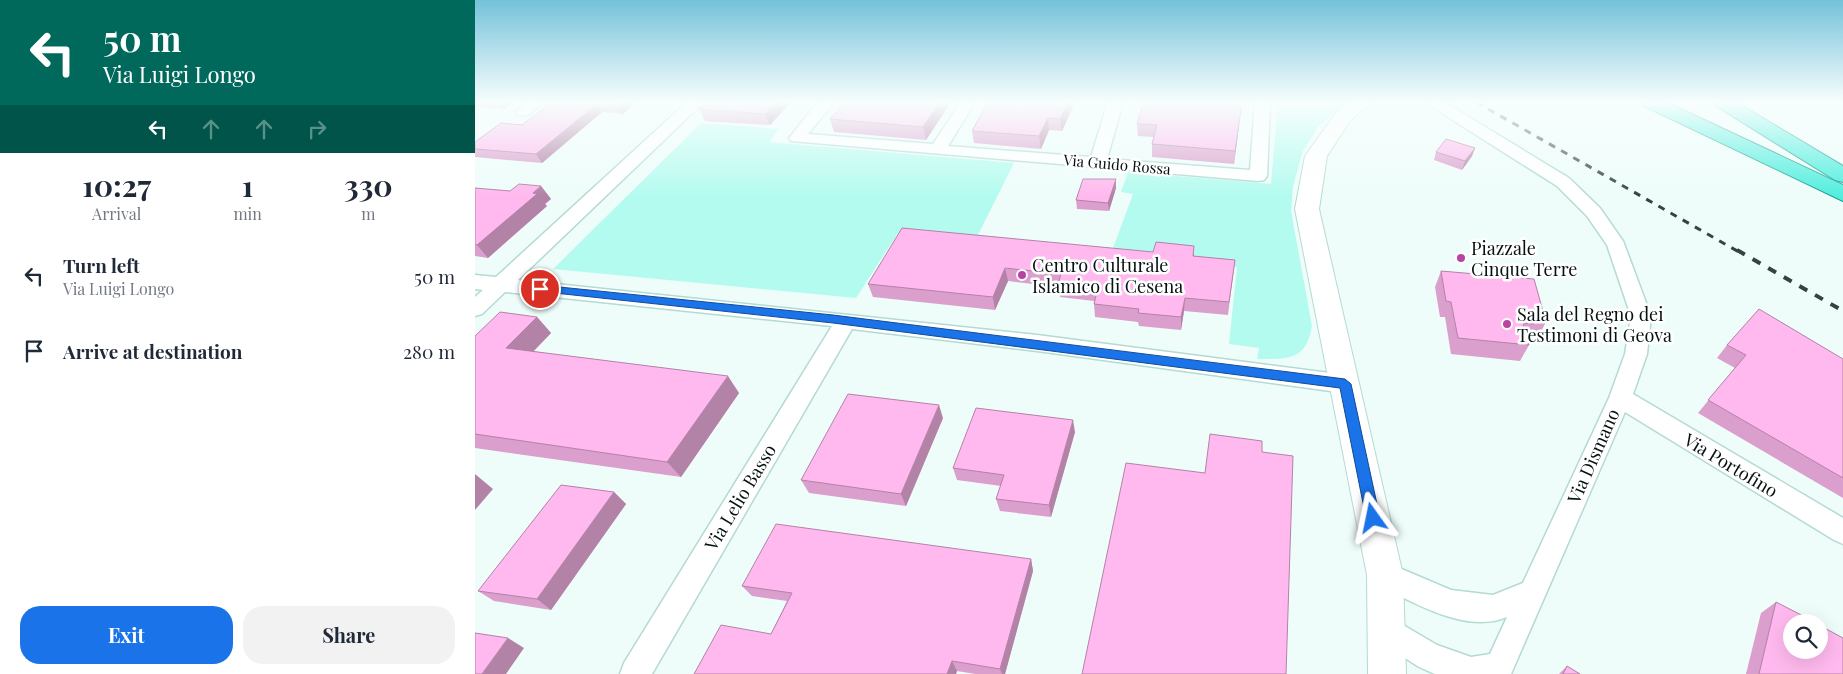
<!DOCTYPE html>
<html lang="en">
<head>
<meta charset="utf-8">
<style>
	:root { --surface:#fff; --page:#f2f2f3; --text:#1f2937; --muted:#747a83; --accent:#1a73e8 }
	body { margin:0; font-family:"Playfair Display",serif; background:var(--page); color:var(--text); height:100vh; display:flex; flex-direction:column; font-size:19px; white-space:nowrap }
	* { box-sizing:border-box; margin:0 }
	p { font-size:16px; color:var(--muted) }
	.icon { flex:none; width:28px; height:28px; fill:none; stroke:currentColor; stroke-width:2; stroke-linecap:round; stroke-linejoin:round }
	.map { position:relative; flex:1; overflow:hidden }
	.panel { display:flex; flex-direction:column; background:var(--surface); width:475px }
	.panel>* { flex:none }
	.guide { background:#00695c; color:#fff; overflow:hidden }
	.buttons { position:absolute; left:1308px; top:614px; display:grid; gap:10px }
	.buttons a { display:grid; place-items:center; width:45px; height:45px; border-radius:50%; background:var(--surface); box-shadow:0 5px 20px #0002; font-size:25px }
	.pin { position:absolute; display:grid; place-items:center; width:42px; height:42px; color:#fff; margin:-21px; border:2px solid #fff; border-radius:50%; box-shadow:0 1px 5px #0007 }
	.me { position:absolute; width:55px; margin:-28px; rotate:348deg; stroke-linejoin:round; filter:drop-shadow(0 0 4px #0008) }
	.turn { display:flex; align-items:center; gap:18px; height:105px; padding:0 20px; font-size:22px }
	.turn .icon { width:65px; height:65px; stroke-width:2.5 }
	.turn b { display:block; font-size:35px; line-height:42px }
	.lanes { display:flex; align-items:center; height:48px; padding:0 20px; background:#0003; justify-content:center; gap:25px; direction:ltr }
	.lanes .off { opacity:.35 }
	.eta { display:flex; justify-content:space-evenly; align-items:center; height:85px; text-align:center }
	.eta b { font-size:30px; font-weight:700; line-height:35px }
	.cta { display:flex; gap:10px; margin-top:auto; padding:10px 20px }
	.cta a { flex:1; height:58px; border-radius:20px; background:var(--accent); color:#fff; font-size:20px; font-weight:700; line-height:58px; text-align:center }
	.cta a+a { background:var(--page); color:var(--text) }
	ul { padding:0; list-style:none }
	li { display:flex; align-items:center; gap:15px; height:75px; padding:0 20px }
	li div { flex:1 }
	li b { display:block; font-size:19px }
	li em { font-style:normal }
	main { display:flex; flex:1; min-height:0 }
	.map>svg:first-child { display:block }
</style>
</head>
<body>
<main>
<section class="panel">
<div class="guide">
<div class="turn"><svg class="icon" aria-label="left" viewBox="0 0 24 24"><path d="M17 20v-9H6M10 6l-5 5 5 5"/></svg><div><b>50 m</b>Via Luigi Longo</div></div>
<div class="lanes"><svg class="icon" aria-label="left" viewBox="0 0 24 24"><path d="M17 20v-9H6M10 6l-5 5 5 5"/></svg><svg class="icon off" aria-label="ahead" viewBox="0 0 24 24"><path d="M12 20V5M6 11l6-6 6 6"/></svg><svg class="icon off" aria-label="ahead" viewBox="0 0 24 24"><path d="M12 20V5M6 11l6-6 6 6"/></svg><svg class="icon off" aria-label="right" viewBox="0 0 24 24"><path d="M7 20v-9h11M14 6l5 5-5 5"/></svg></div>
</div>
<div class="eta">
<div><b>10:27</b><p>Arrival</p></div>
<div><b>1</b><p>min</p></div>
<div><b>330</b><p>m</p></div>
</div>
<ul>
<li><svg class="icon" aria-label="left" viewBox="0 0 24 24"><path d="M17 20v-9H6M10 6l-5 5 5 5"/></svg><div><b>Turn left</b><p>Via Luigi Longo</p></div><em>50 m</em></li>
<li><svg class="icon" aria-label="arrive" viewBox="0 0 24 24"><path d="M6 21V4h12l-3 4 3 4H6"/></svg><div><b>Arrive at destination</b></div><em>280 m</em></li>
</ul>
<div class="cta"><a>Exit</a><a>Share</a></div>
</section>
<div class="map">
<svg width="1368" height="674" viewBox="0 0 1368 674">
	<rect width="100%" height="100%" fill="#eefdfa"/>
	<g fill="#b4fbef">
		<path d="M 803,102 L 871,102 L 843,127 L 828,151 L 818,186 L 816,211 L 837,326 C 831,361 813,359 782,359 L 784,348 L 754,344 L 762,267 L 635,256 L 658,194 L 646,192 L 653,172 L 796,184 Z"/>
		<polygon points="226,123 304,129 294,142 539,163 500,241 423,233 381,298 78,269"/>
	</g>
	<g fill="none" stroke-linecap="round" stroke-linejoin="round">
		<defs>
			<g id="minor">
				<polygon points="52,102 69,102 53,115 43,115 40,112"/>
				<polygon points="212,102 229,102 43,280 562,335 870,375 878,378 881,384 878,390 870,393 562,351 377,329 177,674 145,674 149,663 357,326 30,292 7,314 0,316 0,297 8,290 0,289 0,275 21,277"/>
				<polygon points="343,102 359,102 333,134 458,144 486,102 500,102 473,146 616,157 633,102 648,102 632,159 775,170 780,102 795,102 792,176 789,180 783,181 316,141 314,138"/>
				<path d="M 952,102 L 969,102 L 1094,178 L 1125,208 L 1148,241 L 1176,316 L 1172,354 L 1158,394 L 1368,518 L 1368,544 L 1359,540 L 1150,412 L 1036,674 L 960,674 L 944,667 L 901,639 L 897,629 L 901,619 L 911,615 L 962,645 L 996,657 L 1015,654 L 1032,617 C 991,635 937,601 900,584 L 896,575 L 900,566 L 910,562 L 976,590 L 1018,595 L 1048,583 L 1134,398 L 1150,354 L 1156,316 L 1132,245 L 1112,216 L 1082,186 L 954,105 Z"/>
			</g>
			<polygon id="secondary" points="874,102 896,102 875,121 852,156 844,209 928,575 931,674 893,674 892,575 820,209 830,156 861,113"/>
			<g id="trunk">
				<polygon points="1166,102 1191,102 1368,185 1368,201 1169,106"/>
				<polygon points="1238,102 1261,102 1368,166 1368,182 1360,180 1241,106"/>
			</g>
		</defs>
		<use href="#minor" stroke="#b3dad3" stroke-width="3"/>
		<use href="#secondary" stroke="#b3dad3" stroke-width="2"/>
		<use href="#trunk" stroke="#1a9e90" stroke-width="2"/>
		<use href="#minor" fill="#fff" fill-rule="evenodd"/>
		<use href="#secondary" fill="#fff" fill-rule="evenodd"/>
		<use href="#trunk" fill="#52eede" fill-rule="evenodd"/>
		<polyline stroke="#354240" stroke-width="3" stroke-dasharray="7 7" stroke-linecap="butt" points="1001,102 1264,252"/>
		<polyline stroke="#354240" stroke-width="4" stroke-dasharray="9 9" stroke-linecap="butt" points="1262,250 1368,311"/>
	</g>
	<g fill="#db9fcd">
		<polygon points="0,102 39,102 29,109 0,107"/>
		<polygon points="77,102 162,102 148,114 127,112 67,163 0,157 0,142 47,125"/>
		<polygon points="233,102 316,102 295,125 230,121 224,109"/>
		<polygon points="476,102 451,140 359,132 355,119"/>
		<polygon points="513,102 600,102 587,131 574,130 566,149 499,143 497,131"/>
		<polygon points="669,102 767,102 759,164 677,157 677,144 679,137 663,136 662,124"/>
		<polygon points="1000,148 997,156 987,170 959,160 961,152"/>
		<polygon points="641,179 641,188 634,211 602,209 601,200"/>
		<polygon points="66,186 76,199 70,204 72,206 13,258 0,256 0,188 35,191"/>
		<polygon points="719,246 719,256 760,260 753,315 709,311 706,330 664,326 663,322 620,317 619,304 619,301 585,297 583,287 533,281 520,310 398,297 393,284 678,252"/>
		<polygon points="966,271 1071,322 1063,337 1053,336 1052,338 1054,345 1045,361 976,354 970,317 965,317 960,287"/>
		<polygon points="62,317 76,333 59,351 264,393 206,477 0,448 0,336"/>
		<polygon points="1252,345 1368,359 1368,498 1223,413 1260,368 1242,358"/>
		<polygon points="468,418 431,506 334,493 326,480"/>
		<polygon points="600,432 576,517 525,511 521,499 526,486 482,480 478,468"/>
		<polygon points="139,492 151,504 76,610 19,601 3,591"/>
		<polygon points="556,559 558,571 530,674 500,674 482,671 481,674 219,674 296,634 312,601 277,596 267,586"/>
		<polygon points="1301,602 1368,674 1271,674 1286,613"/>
		<polygon points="1092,666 1105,674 1084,674"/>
	</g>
	<g fill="#b282a7">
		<polygon points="24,102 39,102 29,109"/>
		<polygon points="147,102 162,102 148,114 143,105"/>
		<polygon points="301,102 316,102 295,125 290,114"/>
		<polygon points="465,102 476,102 451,140 448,127"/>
		<polygon points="593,102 600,102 587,131 585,119"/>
		<polygon points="767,102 759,164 760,151"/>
		<polygon points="122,104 127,112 67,163 61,154"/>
		<polygon points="573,118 574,130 566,149 564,136"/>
		<polygon points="1000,148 997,156 987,170 990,161"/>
		<polygon points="641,179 641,188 634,211 633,203"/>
		<polygon points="66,186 76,199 70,204 72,206 13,258 2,245"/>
		<polygon points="530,268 533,281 520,310 518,297"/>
		<polygon points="710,298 709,311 706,330 706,317"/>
		<polygon points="62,317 76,333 46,364 31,348"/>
		<polygon points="253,376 264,393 206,477 192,462"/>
		<polygon points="464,405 468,418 431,506 426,494"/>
		<polygon points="598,420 600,432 576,517 574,505"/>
		<polygon points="0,474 18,489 0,510"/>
		<polygon points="139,492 151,504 76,610 62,599"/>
		<polygon points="556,559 558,571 530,674 527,674 525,669"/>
		<polygon points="33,638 49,648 31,674 7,674"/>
		<polygon points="477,661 482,671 481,674 472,674"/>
	</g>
	<g fill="#ffb9ee" stroke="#b282a7">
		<polygon points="77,102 147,102 143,105 122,104 61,154 0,149 0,142 26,123 47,125"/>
		<polygon points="233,102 301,102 290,114 224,109"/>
		<polygon points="370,102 465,102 448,127 355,119"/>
		<polygon points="513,102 593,102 585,119 573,118 564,136 497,131"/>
		<polygon points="669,102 767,102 760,151 677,144 682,125 662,124"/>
		<polygon points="971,139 1000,148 990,161 961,152"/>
		<polygon points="608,179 641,179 633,203 601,200"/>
		<polygon points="44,184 66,186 58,193 62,194 2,245 0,245 0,188 35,191"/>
		<polygon points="427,228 678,252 681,242 719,246 718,256 760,260 754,302 710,298 706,317 663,313 664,309 619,304 623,288 583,284 586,274 530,268 518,297 393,284"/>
		<polygon points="966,271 1059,279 1071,322 1058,320 1059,324 1048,323 1054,345 983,338 976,302 971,301"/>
		<polygon points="1284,309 1368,359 1368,478 1233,400 1271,355 1252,345"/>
		<polygon points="25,312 62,317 31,348 253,376 192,462 0,434 0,336"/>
		<polygon points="373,394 464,405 426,494 326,480"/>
		<polygon points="501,408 598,420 574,505 521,499 529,475 478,468"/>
		<polygon points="735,434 787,441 787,452 818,456 811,674 607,674 651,463 730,473"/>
		<polygon points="86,485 139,492 62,599 3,591"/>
		<polygon points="301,524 556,559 525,669 477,661 472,674 219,674 246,625 296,634 317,593 267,586"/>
		<polygon points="1301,602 1340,622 1316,622 1316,650 1344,650 1344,625 1368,638 1368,674 1284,674"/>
		<polygon points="0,633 33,638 7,674 0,674"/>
		<polygon points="1092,666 1105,674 1088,674"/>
	</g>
	<linearGradient id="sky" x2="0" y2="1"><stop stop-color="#74c2da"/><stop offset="0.52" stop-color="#f7fefd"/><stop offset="1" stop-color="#f7fefd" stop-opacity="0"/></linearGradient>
	<rect width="1368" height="196" fill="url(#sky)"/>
	<polygon fill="#1a73e8" stroke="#114b97" points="65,285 358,315 870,379 876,384 905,518 903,522 898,524 893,522 891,518 865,388 358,323 61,291 61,286"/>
	<g fill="#b545a0" stroke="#fff" stroke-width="2">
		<circle cx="986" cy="258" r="5"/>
		<circle cx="547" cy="275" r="5"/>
		<circle cx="1032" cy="324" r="5"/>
	</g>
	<g text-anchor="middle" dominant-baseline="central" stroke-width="5" stroke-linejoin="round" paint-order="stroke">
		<g font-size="15" fill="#051210" stroke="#fff">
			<text transform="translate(642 164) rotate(5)">Via Guido Rossa</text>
		</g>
		<g font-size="18" fill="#051210" stroke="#fff" text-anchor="start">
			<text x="996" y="248">Piazzale<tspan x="996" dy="21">Cinque Terre</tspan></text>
			<text x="557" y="265">Centro Culturale<tspan x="557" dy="21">Islamico di Cesena</tspan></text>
			<text x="1042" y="314">Sala del Regno dei<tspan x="1042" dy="21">Testimoni di Geova</tspan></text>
		</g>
		<g font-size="18" fill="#051210" stroke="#fff">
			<text transform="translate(1118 456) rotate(-66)">Via Dismano</text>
			<text transform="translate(1256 465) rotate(31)">Via Portofino</text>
			<text transform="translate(265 497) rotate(-59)">Via Lelio Basso</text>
		</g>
	</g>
</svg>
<div class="buttons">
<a><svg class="icon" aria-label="search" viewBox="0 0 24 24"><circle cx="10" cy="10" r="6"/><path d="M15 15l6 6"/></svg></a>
</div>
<div class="pin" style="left:65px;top:289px;background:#d93025"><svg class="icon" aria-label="arrive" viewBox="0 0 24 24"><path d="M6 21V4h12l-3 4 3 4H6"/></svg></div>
<svg class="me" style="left:898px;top:518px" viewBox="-20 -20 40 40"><path d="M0-17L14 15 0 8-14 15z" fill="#1a73e8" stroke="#fff" stroke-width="4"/></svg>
</div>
</main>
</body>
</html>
